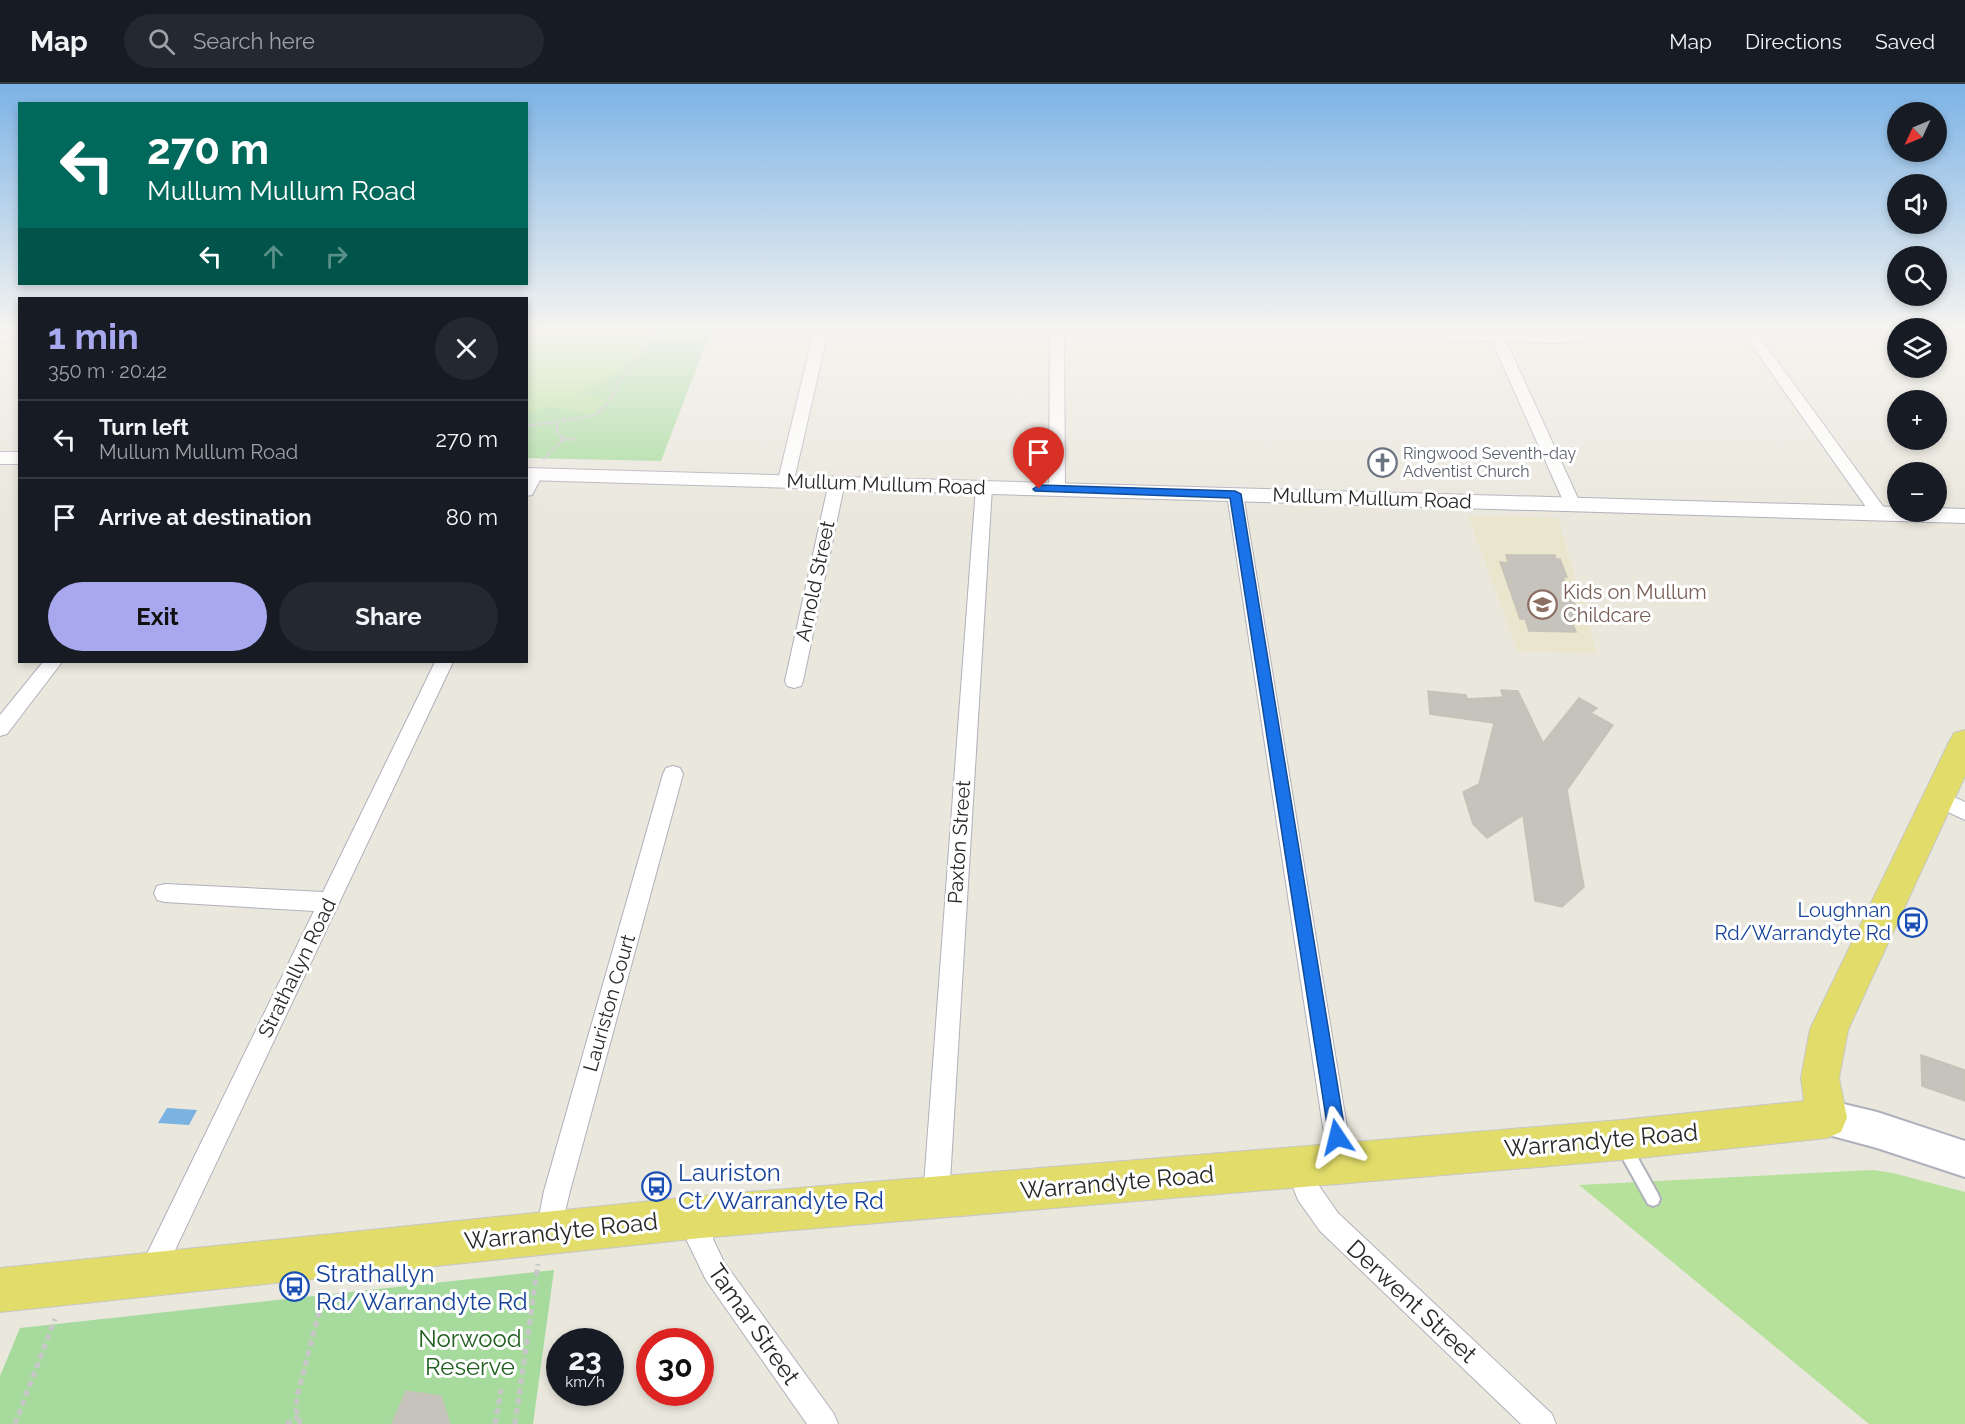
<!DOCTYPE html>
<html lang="en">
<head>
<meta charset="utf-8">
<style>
	:root { --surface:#171b24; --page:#242831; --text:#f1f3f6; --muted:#9ea1a6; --line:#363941; --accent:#a8a8ef }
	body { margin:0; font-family:Raleway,sans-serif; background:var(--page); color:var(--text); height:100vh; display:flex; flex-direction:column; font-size:22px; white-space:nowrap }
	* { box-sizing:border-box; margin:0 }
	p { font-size:20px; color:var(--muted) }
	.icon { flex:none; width:33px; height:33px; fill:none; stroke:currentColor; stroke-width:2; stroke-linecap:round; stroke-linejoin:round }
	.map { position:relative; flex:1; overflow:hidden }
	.sheet { position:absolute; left:18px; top:213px; width:510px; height:366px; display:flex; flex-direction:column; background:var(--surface); border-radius:0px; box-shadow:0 3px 9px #0003 }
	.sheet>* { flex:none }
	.guide { position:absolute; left:18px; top:18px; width:510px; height:183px; border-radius:0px; box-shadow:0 3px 9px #0003; background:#00695c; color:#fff; overflow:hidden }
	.needle { width:39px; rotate:226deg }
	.buttons { position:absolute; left:1887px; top:18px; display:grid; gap:12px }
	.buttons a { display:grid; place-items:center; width:60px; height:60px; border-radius:50%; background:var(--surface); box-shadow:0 3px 9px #0003; font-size:30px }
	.speed { position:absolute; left:546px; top:1244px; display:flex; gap:12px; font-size:30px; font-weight:700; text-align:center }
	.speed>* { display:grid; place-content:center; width:78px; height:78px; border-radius:50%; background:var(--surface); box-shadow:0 3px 9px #0003; line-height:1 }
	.speed small { font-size:15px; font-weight:400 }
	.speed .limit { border:9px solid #d22; background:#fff; color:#111 }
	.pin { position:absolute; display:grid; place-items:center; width:51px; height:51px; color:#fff; margin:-62px -26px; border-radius:50% 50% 50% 0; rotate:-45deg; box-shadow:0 0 6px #0007 }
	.pin .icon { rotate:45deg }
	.me { position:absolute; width:66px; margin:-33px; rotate:350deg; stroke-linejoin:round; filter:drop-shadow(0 0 4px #0008) }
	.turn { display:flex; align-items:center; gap:21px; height:126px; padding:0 30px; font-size:27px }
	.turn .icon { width:78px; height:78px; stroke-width:2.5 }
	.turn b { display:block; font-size:42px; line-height:51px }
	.lanes { display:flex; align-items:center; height:57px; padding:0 30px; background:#0003; justify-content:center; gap:30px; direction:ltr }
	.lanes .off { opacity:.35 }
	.round { display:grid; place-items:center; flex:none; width:63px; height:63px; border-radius:32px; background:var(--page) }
	.overview { display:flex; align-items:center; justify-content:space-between; height:102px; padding:0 30px }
	h1 { font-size:36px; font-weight:700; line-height:45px; color:var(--accent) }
	.action { display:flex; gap:12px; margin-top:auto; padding:12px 30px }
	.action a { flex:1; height:69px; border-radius:36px; background:var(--accent); color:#111; font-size:24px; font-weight:700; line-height:69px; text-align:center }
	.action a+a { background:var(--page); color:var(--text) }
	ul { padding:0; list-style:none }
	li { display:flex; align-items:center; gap:18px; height:78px; padding:0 30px; border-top:2px solid var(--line) }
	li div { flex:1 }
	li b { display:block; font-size:22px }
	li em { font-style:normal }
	header { display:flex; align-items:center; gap:36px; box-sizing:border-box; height:84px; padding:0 30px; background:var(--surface); border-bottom:2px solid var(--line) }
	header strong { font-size:28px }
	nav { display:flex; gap:33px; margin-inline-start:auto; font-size:21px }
	.search { width:420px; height:54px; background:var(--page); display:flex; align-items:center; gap:15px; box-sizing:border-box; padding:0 21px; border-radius:33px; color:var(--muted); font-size:22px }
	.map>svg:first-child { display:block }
</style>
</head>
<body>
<header>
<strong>Map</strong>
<div class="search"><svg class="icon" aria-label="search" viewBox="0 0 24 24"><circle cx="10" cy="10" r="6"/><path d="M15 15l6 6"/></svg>Search here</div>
<nav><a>Map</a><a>Directions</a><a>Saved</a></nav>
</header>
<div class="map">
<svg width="1965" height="1340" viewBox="0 0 1965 1340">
	<rect width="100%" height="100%" fill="#eae7dd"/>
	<polygon fill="#eae6ce" points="1468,432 1558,434 1597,569 1518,567"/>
	<g fill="#a7db9e">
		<polygon points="527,243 712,243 661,377 527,374"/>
		<polygon points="554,1186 533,1340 0,1340 0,1292 20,1244"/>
	</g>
	<g fill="#b6e19b">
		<path d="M 527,243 L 658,243 C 641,275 611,294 578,311 L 608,315 L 594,330 L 549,323 L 527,329 Z"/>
		<polygon points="1873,1086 1893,1089 1965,1108 1965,1340 1869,1340 1579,1101"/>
	</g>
	<polygon fill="#7ab2e2" points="167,1024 197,1026 189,1041 158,1039"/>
	<g fill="#c6c3bc" stroke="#c5c3b7" stroke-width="1.5">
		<polygon points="1506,471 1555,471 1556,475 1560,475 1567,493 1563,493 1580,532 1575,532 1577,538 1572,538 1576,548 1529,547 1525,535 1520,535 1500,478 1508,479"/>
		<polygon points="1501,606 1518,607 1543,659 1579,614 1597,624 1591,629 1613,641 1567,706 1584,803 1562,823 1535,817 1523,731 1487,754 1473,740 1463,708 1479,700 1494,639 1430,630 1428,607 1466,611 1467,615 1503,613"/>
		<polygon points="1921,971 1965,986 1965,1017 1922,1002"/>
		<polygon points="406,1307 441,1312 450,1340 392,1340"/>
	</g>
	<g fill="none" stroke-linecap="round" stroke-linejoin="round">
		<defs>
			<polygon id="service" points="1624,1056 1629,1058 1658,1110 1660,1115 1658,1120 1653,1122 1648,1120 1619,1068 1617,1063 1619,1058"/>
			<g id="minor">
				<polygon points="6,243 20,243 20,245 5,258 0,259 0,248"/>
				<polygon points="815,243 829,243 794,396 786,401 778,396"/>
				<polygon points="1050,243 1064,243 1065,405 1057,410 1049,405"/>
				<path d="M 1392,243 L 1413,243 L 1429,247 L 1565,251 L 1589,243 L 1604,243 C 1590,265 1530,258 1506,257 L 1581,421 L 1579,425 L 1567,425 L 1565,421 L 1492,257 L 1429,255 L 1394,246 Z"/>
				<polygon points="1758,243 1776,243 1759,252 1885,425 1887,429 1885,433 1873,433 1744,250"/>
				<polygon points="535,385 543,390 532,411 526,412 526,391 530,387"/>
				<polygon points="837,393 845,398 803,597 801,602 794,604 787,602 785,597 829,398"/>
				<polygon points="984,398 992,403 949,1114 945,1123 936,1127 927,1123 923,1114 976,403"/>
				<polygon points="1235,405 1243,410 1347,1043 1357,1079 1353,1088 1344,1092 1335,1088 1323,1043 1227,410"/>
				<polygon points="43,578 62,578 7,650 0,652 0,631"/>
				<polygon points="435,578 453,578 159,1200 150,1204 141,1200 137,1191 141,1182 314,827 165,818 157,816 154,809 157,802 165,800 323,808"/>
				<polygon points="673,682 680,684 683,690 570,1107 558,1157 549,1161 540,1157 536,1148 544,1107 663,690 666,684"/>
				<polygon points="1938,706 1965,718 1965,736 1931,720 1928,714 1931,708"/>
				<polygon points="1298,1070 1307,1074 1317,1099 1338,1129 1552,1330 1556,1340 1521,1340 1320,1147 1298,1116 1285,1083 1289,1074"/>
				<polygon points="701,1120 710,1124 714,1133 713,1155 724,1178 834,1330 838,1340 807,1340 706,1196 687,1157 688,1133 692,1124"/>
			</g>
			<g id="tertiary">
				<rect x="0" y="368" width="20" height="12"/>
				<polygon points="526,384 1898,423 1898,428 1936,428 1936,424 1965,425 1965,439 526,396"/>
			</g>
			<polygon id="secondary" points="1827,1016 1877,1028 1965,1057 1965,1093 1877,1064 1814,1047 1809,1034 1814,1021"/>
			<polygon id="primary" points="1965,646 1965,692 1848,946 1839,994 1847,1034 1841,1048 1827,1054 1621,1076 701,1154 0,1228 0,1184 701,1112 1621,1036 1804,1017 1801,994 1810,945 1949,658 1954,649"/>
		</defs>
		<use href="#service" stroke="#b0b0bc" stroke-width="4"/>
		<use href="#minor" stroke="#b0b0bc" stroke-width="2"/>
		<use href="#tertiary" stroke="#b0b0bc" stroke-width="2"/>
		<use href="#secondary" stroke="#b0b0bc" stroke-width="4"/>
		<use href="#primary" stroke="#c7c7c7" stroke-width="2"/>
		<g stroke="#c7c7c7" stroke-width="3" stroke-dasharray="4 2" stroke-linecap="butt">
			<polyline points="526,342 583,334 598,329 609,318 625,289 661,243"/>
			<polyline points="563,355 576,355"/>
			<polyline points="543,375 563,355 557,349 558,336"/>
		</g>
		<g stroke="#c7c7c7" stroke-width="5" stroke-dasharray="6 4" stroke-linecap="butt">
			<polyline points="15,1340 55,1235"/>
			<polyline points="286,1340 298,1333"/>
			<polyline points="300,1340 296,1325 297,1313 325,1205"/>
			<polyline points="495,1340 501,1305"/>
			<polyline points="515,1340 538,1180"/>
		</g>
		<use href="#service" fill="#fff" fill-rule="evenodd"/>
		<use href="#minor" fill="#fff" fill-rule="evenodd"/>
		<use href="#tertiary" fill="#fff" fill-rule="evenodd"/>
		<use href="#secondary" fill="#fff" fill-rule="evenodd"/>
		<use href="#primary" fill="#e2dd6a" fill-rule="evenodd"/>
	</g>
	<linearGradient id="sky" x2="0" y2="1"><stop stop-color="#7cb3e6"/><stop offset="0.57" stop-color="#f6f4f0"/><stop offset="1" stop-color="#f6f4f0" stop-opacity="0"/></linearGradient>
	<rect width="1965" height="430" fill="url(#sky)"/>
	<polygon fill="#1a73e8" stroke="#114b97" stroke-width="1.5" points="1039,401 1235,407 1241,410 1346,1053 1343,1059 1337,1061 1331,1059 1329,1053 1230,414 1035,407 1033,405"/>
	<defs>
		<symbol id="church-ring" viewBox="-11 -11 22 22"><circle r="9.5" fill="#fff" stroke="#6b7280" stroke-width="1.5"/><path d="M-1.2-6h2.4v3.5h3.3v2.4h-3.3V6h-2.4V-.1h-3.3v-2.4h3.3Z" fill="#6b7280"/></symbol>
		<symbol id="school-ring" viewBox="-11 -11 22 22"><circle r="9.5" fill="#fff" stroke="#8d6e63" stroke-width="1.5"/><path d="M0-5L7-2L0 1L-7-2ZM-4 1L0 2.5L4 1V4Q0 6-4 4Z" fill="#8d6e63"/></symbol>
		<symbol id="bus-ring" viewBox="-11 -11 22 22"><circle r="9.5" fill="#fff" stroke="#1a4fb4" stroke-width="1.5"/><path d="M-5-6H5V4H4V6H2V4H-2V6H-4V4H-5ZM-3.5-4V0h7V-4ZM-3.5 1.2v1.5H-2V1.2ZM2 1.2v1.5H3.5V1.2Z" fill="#1a4fb4"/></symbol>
	</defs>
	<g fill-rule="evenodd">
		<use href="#church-ring" x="1366" y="362" width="33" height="33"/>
		<use href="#school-ring" x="1526" y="504" width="33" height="33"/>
		<use href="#bus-ring" x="1896" y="822" width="33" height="33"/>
		<use href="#bus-ring" x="640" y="1086" width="33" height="33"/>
		<use href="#bus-ring" x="278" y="1186" width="33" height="33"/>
	</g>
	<g text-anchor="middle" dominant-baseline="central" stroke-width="6" stroke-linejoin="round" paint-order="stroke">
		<g font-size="16" fill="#5b616d" stroke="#fff" text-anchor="start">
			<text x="1403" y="369">Ringwood Seventh-day<tspan x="1403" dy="18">Adventist Church</tspan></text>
		</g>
		<g font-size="20" fill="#292929" stroke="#fff">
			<text transform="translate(886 400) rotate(2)">Mullum Mullum Road</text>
			<text transform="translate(1372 414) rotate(2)">Mullum Mullum Road</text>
			<text transform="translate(815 497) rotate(-78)">Arnold Street</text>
			<text transform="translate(959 758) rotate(-86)">Paxton Street</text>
			<text transform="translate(297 884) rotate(-64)">Strathallyn Road</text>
			<text transform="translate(609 919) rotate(-74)">Lauriston Court</text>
		</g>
		<g font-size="20" fill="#785e54" stroke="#fff" text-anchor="start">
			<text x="1563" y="508">Kids on Mullum<tspan x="1563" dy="23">Childcare</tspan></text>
		</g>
		<g font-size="20" fill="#164399" stroke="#fff" text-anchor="end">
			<text x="1891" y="826">Loughnan<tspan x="1891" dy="23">Rd/Warrandyte Rd</tspan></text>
		</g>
		<g font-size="24" fill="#292929" stroke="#fff">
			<text transform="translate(1601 1056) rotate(-5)">Warrandyte Road</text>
			<text transform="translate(1117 1098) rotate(-5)">Warrandyte Road</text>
			<text transform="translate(561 1147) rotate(-6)">Warrandyte Road</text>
			<text transform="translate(1412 1217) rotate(43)">Derwent Street</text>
			<text transform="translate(754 1240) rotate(55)">Tamar Street</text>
		</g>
		<g font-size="24" fill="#164399" stroke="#fff" text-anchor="start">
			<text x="678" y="1088">Lauriston<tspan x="678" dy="28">Ct/Warrandyte Rd</tspan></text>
			<text x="316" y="1189">Strathallyn<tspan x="316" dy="28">Rd/Warrandyte Rd</tspan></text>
		</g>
		<g font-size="24" fill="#225f21" stroke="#fff">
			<text x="470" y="1254">Norwood<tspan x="470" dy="28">Reserve</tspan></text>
		</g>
	</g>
</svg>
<div class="buttons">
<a><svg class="needle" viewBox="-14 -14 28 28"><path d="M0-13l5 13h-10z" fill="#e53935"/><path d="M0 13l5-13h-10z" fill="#9ea1a6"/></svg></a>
<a><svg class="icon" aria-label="sound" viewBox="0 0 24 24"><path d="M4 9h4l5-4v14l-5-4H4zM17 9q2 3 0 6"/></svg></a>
<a><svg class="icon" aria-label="search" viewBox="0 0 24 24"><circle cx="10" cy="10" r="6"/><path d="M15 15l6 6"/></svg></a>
<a><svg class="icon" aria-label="layers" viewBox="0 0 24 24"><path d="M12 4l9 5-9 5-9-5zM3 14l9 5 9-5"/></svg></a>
<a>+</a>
<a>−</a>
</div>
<div class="speed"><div>23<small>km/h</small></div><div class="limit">30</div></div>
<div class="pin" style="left:1039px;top:405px;background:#d93025"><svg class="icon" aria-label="arrive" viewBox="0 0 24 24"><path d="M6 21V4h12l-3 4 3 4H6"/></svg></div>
<svg class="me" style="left:1337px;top:1053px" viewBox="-20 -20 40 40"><path d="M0-17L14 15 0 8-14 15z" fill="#1a73e8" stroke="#fff" stroke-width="4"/></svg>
<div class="guide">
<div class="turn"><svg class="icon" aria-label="left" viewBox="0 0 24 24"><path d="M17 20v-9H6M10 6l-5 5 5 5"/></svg><div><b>270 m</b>Mullum Mullum Road</div></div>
<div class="lanes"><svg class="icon" aria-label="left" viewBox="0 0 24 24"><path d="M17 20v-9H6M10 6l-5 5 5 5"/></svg><svg class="icon off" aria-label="ahead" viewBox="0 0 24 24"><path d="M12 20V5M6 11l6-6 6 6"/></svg><svg class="icon off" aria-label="right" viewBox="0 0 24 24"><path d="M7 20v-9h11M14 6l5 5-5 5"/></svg></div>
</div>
<section class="sheet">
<div class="overview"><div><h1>1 min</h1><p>350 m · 20:42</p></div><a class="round"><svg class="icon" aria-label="close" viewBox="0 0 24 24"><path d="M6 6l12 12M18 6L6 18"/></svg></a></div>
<ul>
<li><svg class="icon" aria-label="left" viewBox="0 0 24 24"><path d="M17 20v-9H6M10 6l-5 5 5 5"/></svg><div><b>Turn left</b><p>Mullum Mullum Road</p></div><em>270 m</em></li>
<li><svg class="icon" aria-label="arrive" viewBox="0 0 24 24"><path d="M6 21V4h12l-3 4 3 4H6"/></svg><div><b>Arrive at destination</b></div><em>80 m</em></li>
</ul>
<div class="action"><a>Exit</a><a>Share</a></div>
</section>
</div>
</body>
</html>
